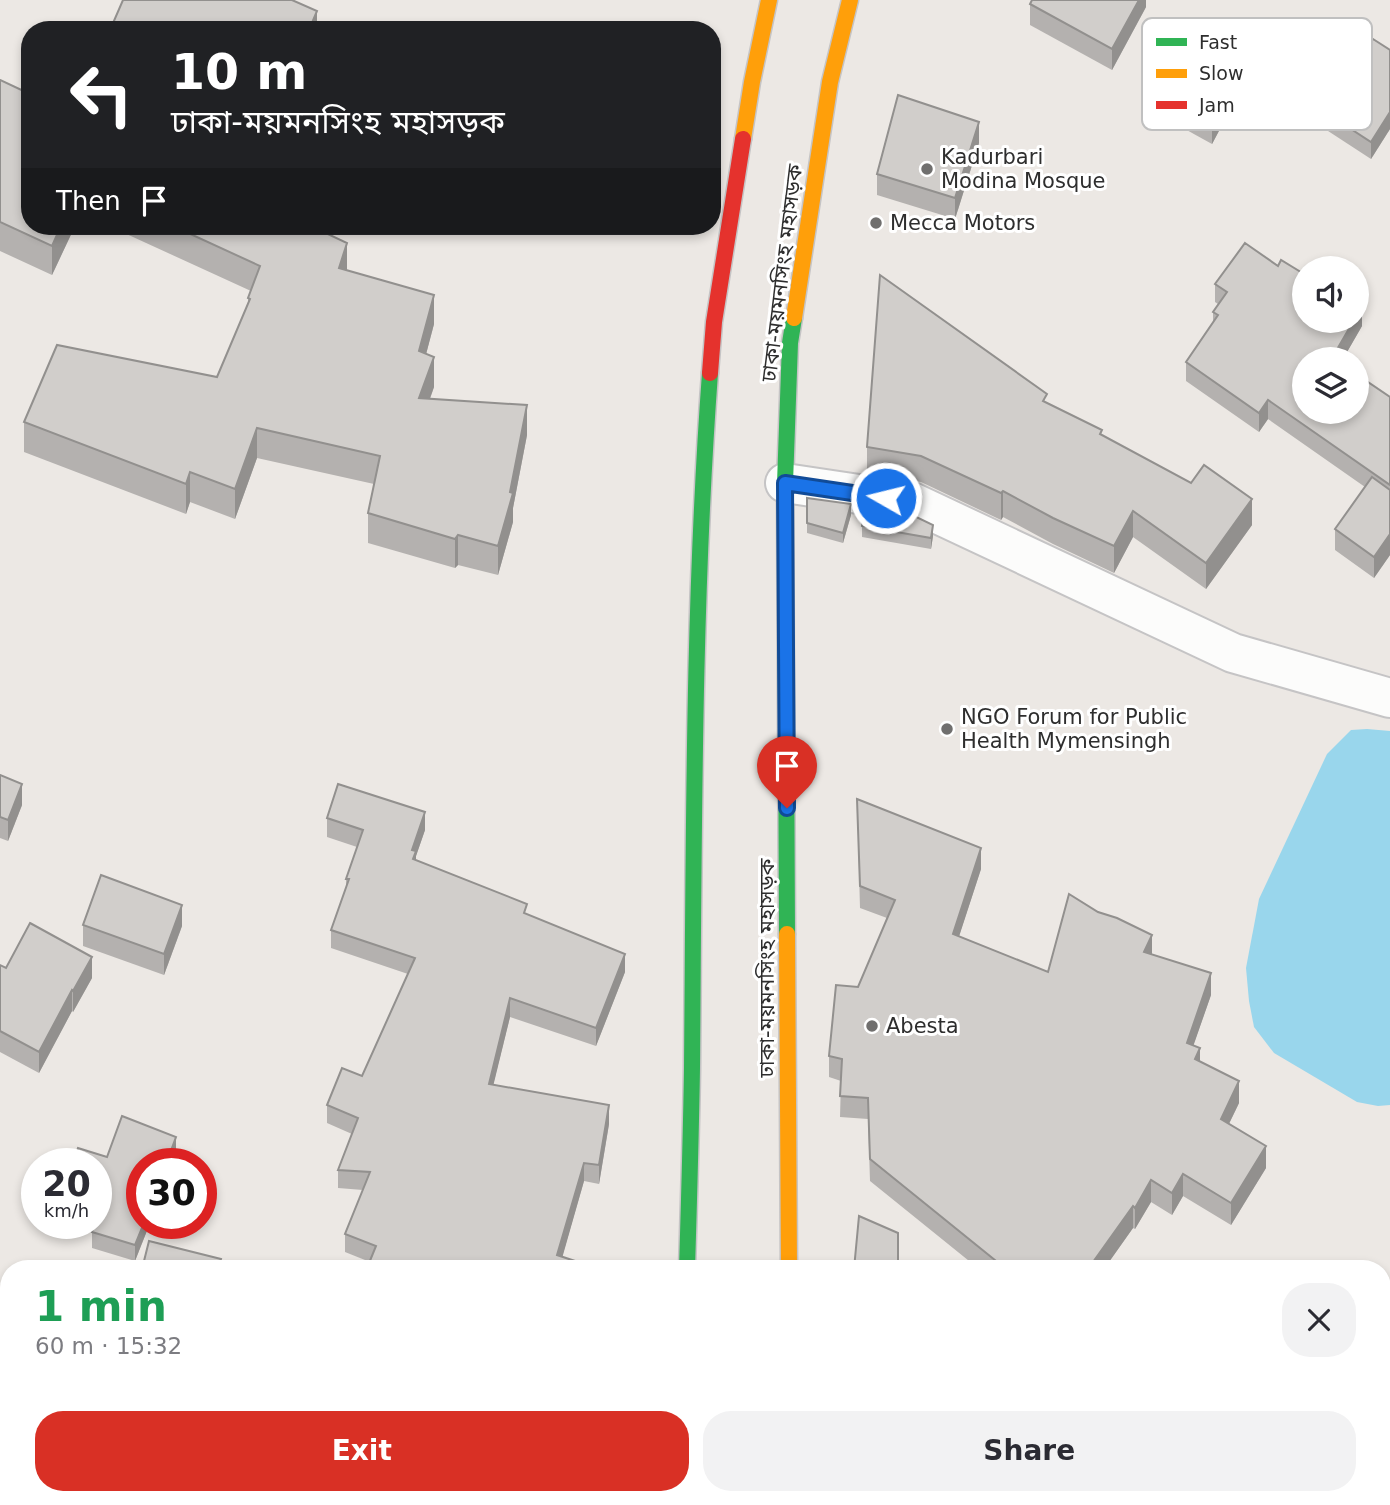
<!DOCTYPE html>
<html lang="en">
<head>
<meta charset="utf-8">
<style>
	:root { --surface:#fff; --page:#f2f2f3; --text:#2b2b33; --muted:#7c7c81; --accent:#d93025 }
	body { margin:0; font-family:"DejaVu Sans","Noto Sans Bengali",sans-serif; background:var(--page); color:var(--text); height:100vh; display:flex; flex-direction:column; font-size:26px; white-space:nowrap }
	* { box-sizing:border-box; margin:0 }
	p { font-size:23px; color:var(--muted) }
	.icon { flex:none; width:38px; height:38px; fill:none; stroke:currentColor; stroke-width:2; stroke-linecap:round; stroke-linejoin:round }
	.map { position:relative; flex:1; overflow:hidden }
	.panel { position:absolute; left:0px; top:1260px; width:1391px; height:245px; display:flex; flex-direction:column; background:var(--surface); border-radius:28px 28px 0 0; box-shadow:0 4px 10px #0003 }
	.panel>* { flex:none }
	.hud { position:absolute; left:21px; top:21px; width:700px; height:214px; border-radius:28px; box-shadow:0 4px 10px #0003; background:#202124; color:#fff; overflow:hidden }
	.buttons { position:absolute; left:1292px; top:256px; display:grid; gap:14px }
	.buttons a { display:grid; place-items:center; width:77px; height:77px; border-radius:50%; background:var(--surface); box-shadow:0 4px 10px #0003; font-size:35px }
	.speed { position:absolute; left:21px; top:1148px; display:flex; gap:14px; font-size:35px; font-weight:700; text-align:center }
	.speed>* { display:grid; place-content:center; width:91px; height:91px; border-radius:50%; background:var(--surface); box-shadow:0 4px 10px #0003; line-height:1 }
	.speed small { font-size:18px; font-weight:400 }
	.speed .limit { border:10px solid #d22; background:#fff; color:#111 }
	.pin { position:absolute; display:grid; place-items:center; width:60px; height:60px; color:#fff; margin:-72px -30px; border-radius:50% 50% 50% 0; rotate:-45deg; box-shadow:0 0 7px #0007 }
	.pin .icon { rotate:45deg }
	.me { position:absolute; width:77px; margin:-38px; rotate:278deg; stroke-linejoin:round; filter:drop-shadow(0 0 5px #0008) }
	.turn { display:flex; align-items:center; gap:24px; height:147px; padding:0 35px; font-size:32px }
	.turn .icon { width:91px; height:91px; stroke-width:2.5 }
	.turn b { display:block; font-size:49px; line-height:60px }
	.then { display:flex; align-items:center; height:66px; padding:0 35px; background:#0003; gap:14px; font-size:26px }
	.round { display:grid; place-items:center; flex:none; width:74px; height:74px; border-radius:28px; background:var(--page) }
	.summary { display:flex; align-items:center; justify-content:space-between; height:119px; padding:0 35px }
	h1 { font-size:42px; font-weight:600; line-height:52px; color:#1e9e55 }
	.button { display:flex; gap:14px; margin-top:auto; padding:14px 35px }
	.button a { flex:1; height:80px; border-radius:28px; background:var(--accent); color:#fff; font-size:28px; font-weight:600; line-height:80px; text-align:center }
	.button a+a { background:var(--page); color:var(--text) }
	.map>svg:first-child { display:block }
</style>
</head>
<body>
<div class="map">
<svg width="1390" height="1505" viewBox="0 0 1390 1505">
	<rect width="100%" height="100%" fill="#ece8e4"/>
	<polygon fill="#99d6ec" points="1367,729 1390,731 1390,1105 1378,1106 1357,1102 1274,1053 1254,1027 1249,1001 1246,968 1259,899 1327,754 1351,730"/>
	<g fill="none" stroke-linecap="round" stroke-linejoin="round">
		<defs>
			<polyline id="street" points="785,483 912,502 1233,653 1390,698"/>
			<g id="fast">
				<polyline points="787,934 785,483 790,343 794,318"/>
				<path d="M 687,1269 C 689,1202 691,1135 692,1068 C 694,836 693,604 710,373"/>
				<polyline points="791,1496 791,1505"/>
			</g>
			<g id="slow">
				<polyline points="743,139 752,82 769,0"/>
				<polyline points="794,318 830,82 850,0"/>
				<polyline points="787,934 789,1269"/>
				<polyline points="681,1496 681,1505"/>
			</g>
			<polyline id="jam" points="710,373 714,322 743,139"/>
		</defs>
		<use href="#street" stroke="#c5c4c5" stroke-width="42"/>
		<use href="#fast" stroke="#c5c4c5" stroke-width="19"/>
		<use href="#slow" stroke="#c5c4c5" stroke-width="19"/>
		<use href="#jam" stroke="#c5c4c5" stroke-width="19"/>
		<use href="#street" stroke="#fcfcfb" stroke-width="38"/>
		<use href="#fast" stroke="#30b455" stroke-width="16"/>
		<use href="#slow" stroke="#ff9f0a" stroke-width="16"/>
		<use href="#jam" stroke="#e5322d" stroke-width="16"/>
	</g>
	<g fill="#b4b1af">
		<polygon points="1146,0 1146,7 1112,70 1030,25 1030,4"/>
		<polygon points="1390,50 1390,129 1371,159 1325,129 1325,112"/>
		<polygon points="1253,67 1212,144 1174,123 1174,102"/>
		<polygon points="0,80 30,226 75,226 52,275 0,251"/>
		<polygon points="979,143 955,219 877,195 877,174"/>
		<polygon points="109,226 311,226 347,271 434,324 426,354 434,387 430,399 527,435 513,508 513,522 498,575 458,565 455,568 368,543 368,513 374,484 257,458 235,519 190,502 186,514 24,452 24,422 217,377 248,303 248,298 251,291"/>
		<polygon points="1215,284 1362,326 1343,359 1304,359 1390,397 1390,555 1374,578 1335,550 1335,529 1365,487 1268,419 1259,432 1186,381 1186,362 1213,323 1213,312 1218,304 1215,302"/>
		<polygon points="1047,403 1252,525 1206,589 1133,537 1114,573 1053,544 1003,517 1001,520 921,482 867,473 867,447"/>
		<polygon points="807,498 851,515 843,543 807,533"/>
		<polygon points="862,526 933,536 931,549 862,537"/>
		<polygon points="0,775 22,805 8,841 0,838"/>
		<polygon points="857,799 981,869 959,936 1048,972 1152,955 1211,995 1193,1046 1200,1062 1239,1103 1229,1124 1266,1168 1231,1225 1183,1196 1172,1215 1151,1202 1135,1229 1133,1228 1104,1269 979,1269 870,1181 868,1119 840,1117 841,1081 829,1077 829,1056 887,918 860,908"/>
		<polygon points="327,818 425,830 416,856 416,861 527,915 625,972 596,1046 510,1017 493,1085 609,1124 599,1184 584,1181 562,1257 578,1269 370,1262 345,1252 345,1234 363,1190 338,1188 338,1170 352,1134 327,1123 327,1105 362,1076 408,974 331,948 331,930 346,887 346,879 357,847 327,837"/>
		<polygon points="83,925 182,926 164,975 83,946"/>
		<polygon points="0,965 6,968 92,978 73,1012 72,1011 39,1073 0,1052"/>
		<polygon points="176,1153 142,1223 150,1223 135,1261 92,1248 92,1232 96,1223 96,1164"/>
	</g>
	<g fill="#92908e">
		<polygon points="1139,0 1146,0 1146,7 1112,70 1112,49"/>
		<polygon points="317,11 317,30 309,30"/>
		<polygon points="1253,46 1253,67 1212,144 1212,123"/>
		<polygon points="1390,112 1390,129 1371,159 1371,142"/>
		<polygon points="979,122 979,143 955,219 955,198"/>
		<polygon points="61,226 75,226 52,275 52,246"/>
		<polygon points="347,243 347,272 339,268"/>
		<polygon points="434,295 434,324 419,381 419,351"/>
		<polygon points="1362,308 1362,326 1343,359 1332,359 1354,320 1356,320 1356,317"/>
		<polygon points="434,357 434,387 419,428 419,398"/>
		<polygon points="1268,400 1268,419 1259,432 1259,413"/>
		<polygon points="527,405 527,435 513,508 513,522 498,575 498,546 510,492"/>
		<polygon points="257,428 257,458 235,519 235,489"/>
		<polygon points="190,472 190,502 186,514 186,484"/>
		<polygon points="1003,491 1003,517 1001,520 1001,493"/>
		<polygon points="1252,499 1252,525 1206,589 1206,563"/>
		<polygon points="851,504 851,515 843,543 843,533"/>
		<polygon points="1133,511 1133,537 1114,573 1114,546"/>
		<polygon points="933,525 933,536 931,549 931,538"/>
		<polygon points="1390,534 1390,555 1374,578 1374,557"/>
		<polygon points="458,535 458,565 455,568 455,539"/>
		<polygon points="22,784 22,805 8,841 8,820"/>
		<polygon points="425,812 425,830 416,856 416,870 413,878 412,850"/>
		<polygon points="981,848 981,869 953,955 953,934"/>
		<polygon points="182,905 182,926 164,975 164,954"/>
		<polygon points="1152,935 1152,956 1144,952"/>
		<polygon points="625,954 625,972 596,1046 596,1028"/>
		<polygon points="92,957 92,978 73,1012 73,991"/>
		<polygon points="1211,973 1211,995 1187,1064 1187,1043"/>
		<polygon points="72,990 72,1011 39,1073 39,1052"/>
		<polygon points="510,998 510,1017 489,1103 489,1084"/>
		<polygon points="1200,1048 1200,1070 1195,1059"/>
		<polygon points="1239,1081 1239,1103 1221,1140 1221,1119"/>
		<polygon points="609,1105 609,1124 599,1184 599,1165"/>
		<polygon points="176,1137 176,1153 172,1164 166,1164"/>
		<polygon points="1266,1146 1266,1168 1231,1225 1231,1203"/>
		<polygon points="584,1163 584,1181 559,1269 557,1255"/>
		<polygon points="1183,1174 1183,1196 1172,1215 1172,1193"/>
		<polygon points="1151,1180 1151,1202 1135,1229 1135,1208"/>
		<polygon points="1133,1206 1133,1228 1104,1269 1088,1269"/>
		<polygon points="144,1223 150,1223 135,1261 135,1245"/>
		<polygon points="135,1496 142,1496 139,1505 132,1505"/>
	</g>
	<g fill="#d1cecb" stroke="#92908e" stroke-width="2">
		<polygon points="123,0 292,0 317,11 309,30 110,30"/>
		<polygon points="1032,0 1139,0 1112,49 1030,4"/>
		<polygon points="1373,39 1390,50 1390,112 1371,142 1325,112"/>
		<polygon points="0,80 30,94 30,226 61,226 52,246 0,222"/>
		<polygon points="898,95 979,122 955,198 877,174"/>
		<polygon points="173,226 311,226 347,243 339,268 434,295 419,351 434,357 419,398 527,405 510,492 513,493 498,546 458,535 455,539 368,513 380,456 257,428 235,489 190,472 186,484 24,422 57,345 217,377 250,299 248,298 260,266"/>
		<polygon points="1245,243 1278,266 1281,260 1304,274 1304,320 1354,320 1332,358 1334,359 1304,359 1304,411 1356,411 1356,374 1390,397 1390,485 1268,400 1259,413 1186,362 1218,315 1213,312 1227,292 1215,284"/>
		<polygon points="880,275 1047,394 1043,401 1102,430 1100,434 1191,483 1204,465 1252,499 1206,563 1133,511 1114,546 1053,518 1003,491 1001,493 921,456 867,447"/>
		<polygon points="1356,305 1362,308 1356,317"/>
		<polygon points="1372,477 1390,490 1390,534 1374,557 1335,529"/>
		<polygon points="807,498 851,504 843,533 807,523"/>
		<polygon points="864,506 906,512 933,525 931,538 862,526"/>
		<polygon points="0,775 22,784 8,820 0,817"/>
		<polygon points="338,784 425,812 412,850 416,851 413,859 527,904 524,913 625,954 596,1028 510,998 489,1084 609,1105 599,1165 584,1163 557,1255 578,1262 576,1269 368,1269 367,1268 376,1246 345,1234 370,1172 338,1170 358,1118 327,1105 342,1068 362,1076 415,958 331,930 349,879 346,879 363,830 327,818"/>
		<polygon points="857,799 981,848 953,934 1048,972 1069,894 1098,912 1117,918 1152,935 1144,952 1211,973 1187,1043 1200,1048 1195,1059 1239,1081 1221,1119 1266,1146 1231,1203 1183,1174 1172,1193 1151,1180 1135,1208 1133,1206 1088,1269 1006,1269 870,1159 868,1098 840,1096 842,1059 829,1056 836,985 858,987 895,900 860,886"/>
		<polygon points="101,875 182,905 164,954 83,925"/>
		<polygon points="30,923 92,957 73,991 72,990 39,1052 0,1031 0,965 6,968"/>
		<polygon points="122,1116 176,1137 166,1164 142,1164 142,1223 144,1223 135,1245 92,1232 94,1223 96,1223 96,1216 99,1207 96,1207 96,1164 73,1164 78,1148 107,1157"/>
		<polygon points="859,1216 898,1233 898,1269 854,1269"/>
		<polygon points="149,1241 221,1259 218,1269 142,1269"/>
		<polygon points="34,1496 135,1496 132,1505 38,1505 32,1503"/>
		<polygon points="218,1496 260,1496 259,1505 216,1505"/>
		<polygon points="852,1496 1017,1496 1035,1505 852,1505"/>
	</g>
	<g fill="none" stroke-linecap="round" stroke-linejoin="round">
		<defs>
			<polyline id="route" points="787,808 785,483 886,498"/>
		</defs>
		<use href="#route" stroke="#114b97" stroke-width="18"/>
		<use href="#route" stroke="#1a73e8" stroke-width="12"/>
	</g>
	<g fill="#706f6e" stroke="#fff" stroke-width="2.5">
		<circle cx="927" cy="169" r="7"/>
		<circle cx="876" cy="223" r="7"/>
		<circle cx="947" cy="729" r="7"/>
		<circle cx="872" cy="1026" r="7"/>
	</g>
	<g text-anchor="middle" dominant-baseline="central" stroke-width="6" stroke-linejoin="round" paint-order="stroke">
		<g font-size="21" fill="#2e2e2e" stroke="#fff" text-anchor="start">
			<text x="941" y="157">Kadurbari<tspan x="941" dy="24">Modina Mosque</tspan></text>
			<text x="890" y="223">Mecca Motors</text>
			<text x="961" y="717">NGO Forum for Public<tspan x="961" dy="24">Health Mymensingh</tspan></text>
			<text x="886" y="1026">Abesta</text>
		</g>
		<g font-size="21" fill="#2e2e2e" stroke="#fff">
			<text transform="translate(782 273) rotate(-83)">ঢাকা-ময়মনসিংহ মহাসড়ক</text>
			<text transform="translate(767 968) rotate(-90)">ঢাকা-ময়মনসিংহ মহাসড়ক</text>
		</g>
	</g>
	<rect x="1142" y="18" width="230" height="112" rx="10" fill="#fff" stroke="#c0c0c0" stroke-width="2"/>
	<rect x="1156" y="38" width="31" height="8" fill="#30b455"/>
	<rect x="1156" y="69" width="31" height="9" fill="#ff9f0a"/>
	<rect x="1156" y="101" width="31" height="8" fill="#e5322d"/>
	<g font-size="19" fill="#2e2e2e">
		<text x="1199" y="49">Fast</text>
		<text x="1199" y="80">Slow</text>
		<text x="1199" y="112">Jam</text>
	</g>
</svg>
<div class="buttons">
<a><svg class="icon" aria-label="sound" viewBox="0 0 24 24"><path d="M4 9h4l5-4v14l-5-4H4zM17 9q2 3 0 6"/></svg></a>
<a><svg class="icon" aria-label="layers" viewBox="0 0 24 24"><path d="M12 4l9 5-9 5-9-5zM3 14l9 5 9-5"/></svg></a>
</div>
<div class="speed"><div>20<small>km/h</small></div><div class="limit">30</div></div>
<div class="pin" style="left:787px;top:808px;background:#d93025"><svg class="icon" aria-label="arrive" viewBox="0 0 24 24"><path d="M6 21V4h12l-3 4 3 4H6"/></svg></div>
<svg class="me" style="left:886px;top:498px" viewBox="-20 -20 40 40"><circle r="17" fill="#1a73e8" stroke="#fff" stroke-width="3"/><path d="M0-11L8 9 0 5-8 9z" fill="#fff"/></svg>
<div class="hud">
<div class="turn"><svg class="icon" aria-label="left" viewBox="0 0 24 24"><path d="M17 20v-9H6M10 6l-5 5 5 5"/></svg><div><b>10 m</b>ঢাকা-ময়মনসিংহ মহাসড়ক</div></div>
<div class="then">Then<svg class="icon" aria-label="arrive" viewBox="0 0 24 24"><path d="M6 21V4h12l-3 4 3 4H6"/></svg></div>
</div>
<section class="panel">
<div class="summary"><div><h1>1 min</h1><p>60 m · 15:32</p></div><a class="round"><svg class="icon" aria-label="close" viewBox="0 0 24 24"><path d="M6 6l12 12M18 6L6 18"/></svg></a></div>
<div class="button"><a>Exit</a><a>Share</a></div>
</section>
</div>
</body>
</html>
